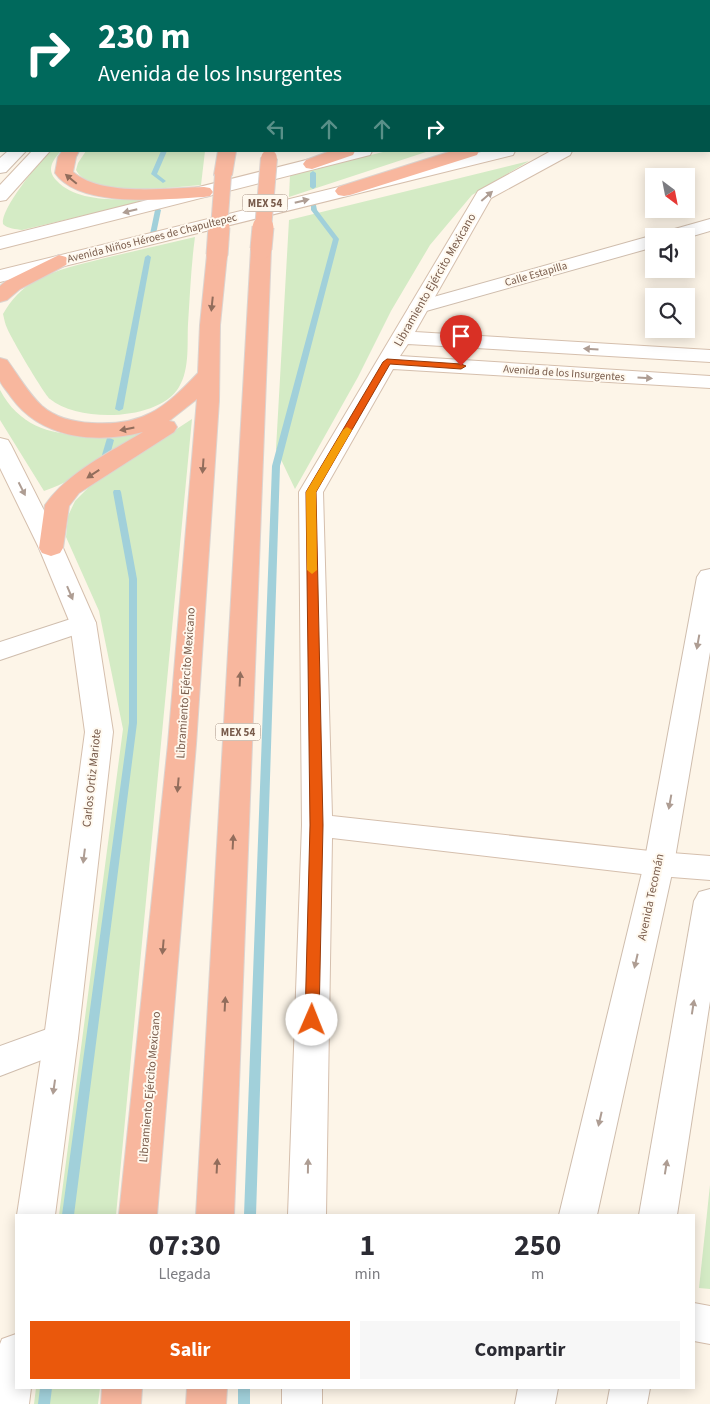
<!DOCTYPE html>
<html lang="es">
<head>
<meta charset="utf-8">
<style>
	:root { --surface:#fff; --page:#f7f7f7; --text:#2b2b33; --muted:#7c7c81; --accent:#ea580c }
	body { margin:0; font-family:"Source Sans 3",sans-serif; background:var(--page); color:var(--text); height:100vh; display:flex; flex-direction:column; font-size:19px; white-space:nowrap }
	* { box-sizing:border-box; margin:0 }
	p { font-size:16px; color:var(--muted) }
	.icon { flex:none; width:28px; height:28px; fill:none; stroke:currentColor; stroke-width:2; stroke-linecap:round; stroke-linejoin:round }
	.map { position:relative; flex:1; overflow:hidden }
	.panel { position:absolute; left:15px; top:1214px; width:680px; height:175px; display:flex; flex-direction:column; background:var(--surface); border-radius:0px; box-shadow:0 2px 12px #0003 }
	.panel>* { flex:none }
	.banner { position:absolute; left:0px; top:0px; width:710px; height:152px; box-shadow:0 2px 12px #0003; background:#00695c; color:#fff; overflow:hidden }
	.needle { width:32px; rotate:148deg }
	.tools { position:absolute; left:645px; top:168px; display:grid; gap:10px }
	.tools a { display:grid; place-items:center; width:50px; height:50px; border-radius:0px; background:var(--surface); box-shadow:0 2px 12px #0003; font-size:25px }
	.pin { position:absolute; display:grid; place-items:center; width:42px; height:42px; color:#fff; margin:-51px -21px; border-radius:50% 50% 50% 0; rotate:-45deg; box-shadow:0 0 5px #0007 }
	.pin .icon { rotate:45deg }
	.me { position:absolute; width:55px; margin:-28px; rotate:1deg; stroke-linejoin:round; filter:drop-shadow(0 0 4px #0008) }
	.turn { display:flex; align-items:center; gap:18px; height:105px; padding:0 15px; font-size:22px }
	.turn .icon { width:65px; height:65px; stroke-width:2.5 }
	.turn b { display:block; font-size:35px; line-height:42px }
	.lanes { display:flex; align-items:center; height:48px; padding:0 15px; background:#0003; justify-content:center; gap:25px; direction:ltr }
	.lanes .off { opacity:.35 }
	.eta { display:flex; justify-content:space-evenly; align-items:center; height:85px; text-align:center }
	.eta b { font-size:30px; font-weight:700; line-height:35px }
	.cta { display:flex; gap:10px; margin-top:auto; padding:10px 15px }
	.cta a { flex:1; height:58px; border-radius:0px; background:var(--accent); color:#fff; font-size:20px; font-weight:700; line-height:58px; text-align:center }
	.cta a+a { background:var(--page); color:var(--text) }
	.map>svg:first-child { display:block }
</style>
</head>
<body>
<div class="map">
<svg width="710" height="1404" viewBox="0 0 710 1404">
	<rect width="100%" height="100%" fill="#fdf5e8"/>
	<g fill="#d4ebc5">
		<path d="M 49,151 L 61,151 C 52,161 46,170 57,181 C 79,205 129,199 159,198 L 22,230 C 16,229 8,229 3,224 C 0,209 39,163 49,151 Z"/>
		<path d="M 86,151 L 205,151 L 201,185 C 173,187 91,199 76,170 L 78,163 Z"/>
		<polygon points="387,151 429,151 289,197 290,175"/>
		<polygon points="529,161 472,195 430,245 391,311 358,377 295,489 276,449 289,220"/>
		<path d="M 195,237 C 191,266 190,295 188,324 C 187,343 190,369 179,387 C 159,421 79,423 50,399 C 44,394 11,338 7,328 C 5,324 4,318 3,314 C 11,300 21,289 35,281 C 56,269 82,264 105,258 C 135,251 165,244 195,237 Z"/>
		<path d="M 0,390 C 32,450 98,435 153,426 C 119,450 84,477 44,491 L 0,420 Z"/>
		<polygon points="192,419 116,1215 59,1215 123,729 99,611 66,537 68,516 75,501 91,485"/>
		<polygon points="710,1185 710,1289 699,1288"/>
		<polygon points="36,1388 100,1388 98,1404 34,1404"/>
	</g>
	<g fill="none" stroke-linecap="round" stroke-linejoin="round">
		<g fill="#a1d0da" fill-rule="evenodd">
			<rect x="201" y="0" width="4" height="1"/>
			<polygon points="161,151 167,151 157,174 166,181 163,183 151,174"/>
			<polygon points="313,171 316,173 316,187 313,189 310,187 310,173"/>
			<polygon points="314,204 316,205 317,210 339,239 280,466 256,1215 244,1215 272,466 333,239 311,210 311,206"/>
			<polygon points="158,208 161,210 156,234 153,236 150,234 155,210"/>
			<polygon points="148,255 151,257 123,409 119,411 115,409 145,257"/>
			<polygon points="107,438 110,438 114,440 110,455 106,457 102,455"/>
			<polygon points="114,490 120,490 121,492 137,579 137,723 74,1215 62,1215 129,723 129,579 113,492"/>
			<polygon points="40,1388 52,1388 50,1404 38,1404"/>
			<rect x="238" y="1388" width="12" height="16"/>
		</g>
		<defs>
			<g id="lane">
				<rect x="658" y="0" width="8" height="1"/>
				<rect x="709" y="112" width="1" height="6"/>
			</g>
			<g id="street">
				<polygon points="17,0 38,0 38,1 18,1"/>
				<polygon points="599,0 617,0 617,1 600,1"/>
				<rect x="709" y="3" width="1" height="8"/>
				<rect x="0" y="10" width="1" height="10"/>
				<rect x="0" y="43" width="1" height="10"/>
				<rect x="0" y="99" width="1" height="10"/>
				<polygon points="8,151 26,151 6,172 0,173 0,158"/>
				<polygon points="710,219 710,231 686,238 662,236 664,232"/>
				<polygon points="654,235 658,236 654,236 654,247 419,313 412,311 409,307 412,303"/>
				<polygon points="710,569 710,652 674,864 597,1215 559,1215 644,864 697,577 701,571"/>
				<polygon points="83,615 92,617 96,623 92,629 0,660 0,642"/>
				<polygon points="710,889 710,1001 677,1215 639,1215 694,901 699,892"/>
				<polygon points="61,1024 73,1028 78,1038 73,1048 0,1076 0,1046"/>
				<polygon points="518,1388 558,1388 555,1404 515,1404"/>
				<polygon points="610,1388 650,1388 647,1404 607,1404"/>
			</g>
			<g id="secondary">
				<rect x="709" y="76" width="1" height="10"/>
				<polygon points="32,151 50,151 6,200 0,201 0,185"/>
				<polygon points="342,151 372,151 370,155 0,249 0,237"/>
				<polygon points="485,151 515,151 513,155 0,282 0,270"/>
				<polygon points="551,151 572,151 570,155 491,198 415,332 710,350 710,362 408,344 400,356 710,376 710,388 393,369 323,492 332,816 659,852 710,856 710,880 659,876 332,838 326,1215 288,1215 302,825 299,492 478,191"/>
				<polygon points="0,438 8,440 11,445 63,548 96,623 113,732 78,1038 55,1215 17,1215 44,1038 85,732 70,623 39,548 0,468"/>
				<polygon points="694,1303 710,1306 710,1344 694,1341"/>
				<polygon points="16,1334 16,1388 31,1388 29,1404 0,1404 0,1344 2,1339"/>
				<rect x="282" y="1388" width="40" height="16"/>
			</g>
			<g id="highway">
				<rect x="273" y="0" width="14" height="1"/>
				<polygon points="297,0 314,0 314,1 298,1"/>
				<polygon points="400,0 417,0 417,1 401,1"/>
				<path d="M 62,151 L 79,151 L 76,157 L 73,172 C 102,197 167,188 204,187 L 210,188 L 213,192 L 210,196 L 204,197 C 166,199 80,209 55,173 L 58,157 Z"/>
				<polygon points="218,151 236,151 232,175 229,179 223,180 217,179 214,175"/>
				<polygon points="330,151 355,151 353,155 312,169 306,168 303,164 306,160"/>
				<polygon points="452,151 479,151 477,155 350,195 344,196 338,195 335,191 338,187"/>
				<polygon points="261,243 268,245 271,249 234,1215 196,1215 251,249 254,245"/>
				<path d="M 217,249 L 224,251 L 227,255 L 220,325 L 219,401 L 196,744 L 157,1215 L 119,1215 L 168,744 L 197,399 L 169,421 L 174,422 L 177,427 L 174,432 L 79,493 L 69,506 L 63,548 L 60,553 L 51,556 L 42,553 L 39,548 L 45,505 C 68,472 109,453 143,432 C 96,444 41,439 11,397 C 8,392 2,386 0,381 C 0,374 0,364 0,358 L 7,360 C 18,375 28,393 42,406 C 56,418 73,422 92,423 C 143,426 164,409 198,373 L 200,325 L 207,255 L 210,251 Z"/>
				<polygon points="59,255 66,257 69,261 66,265 20,289 7,300 0,302 0,286 6,281"/>
				<polygon points="102,1388 142,1388 141,1404 101,1404"/>
				<polygon points="187,1388 227,1388 226,1404 186,1404"/>
			</g>
		</defs>
		<use href="#lane" stroke="#cfbdad" stroke-width="3"/>
		<use href="#street" stroke="#cfbdad" stroke-width="2"/>
		<use href="#secondary" stroke="#d5bfad" stroke-width="2"/>
		<use href="#highway" stroke="#dcd4d0" stroke-width="2"/>
		<use href="#lane" fill="#fff" fill-rule="evenodd"/>
		<use href="#street" fill="#fff" fill-rule="evenodd"/>
		<use href="#secondary" fill="#fff" fill-rule="evenodd"/>
		<use href="#highway" fill="#f8b79e" fill-rule="evenodd"/>
		<defs>
			<g id="highway-bridge-far1">
				<polyline points="219,229 223,175"/>
				<polyline points="263,229 269,158"/>
			</g>
			<g id="highway-bridge">
				<polyline points="261,249 263,227"/>
				<polyline points="217,255 219,227"/>
			</g>
		</defs>
		<use href="#highway-bridge-far1" stroke="#dcd4d0" stroke-width="18" stroke-linecap="butt"/>
		<use href="#highway-bridge" stroke="#dcd4d0" stroke-width="23" stroke-linecap="butt"/>
		<use href="#highway-bridge-far1" stroke="#f8b79e" stroke-width="16"/>
		<use href="#highway-bridge" stroke="#f8b79e" stroke-width="21"/>
	</g>
	<polygon fill="#aa9486" points="709,38 710,38 710,53 709,54"/>
	<rect fill="#f3d4bf" stroke="#aa9486" x="709" y="11" width="1" height="27"/>
	<defs><path id="oneway-solid" d="M-6-.8H1V-3.2L6.5 0L1 3.2V.8H-6Z" transform="scale(1.25)"/></defs>
	<g fill="#926d5c">
		<use href="#oneway-solid" transform="translate(71 179) rotate(-140)"/>
		<use href="#oneway-solid" transform="translate(212 304) rotate(96)"/>
		<use href="#oneway-solid" transform="translate(127 429) rotate(169)"/>
		<use href="#oneway-solid" transform="translate(203 466) rotate(94)"/>
		<use href="#oneway-solid" transform="translate(93 474) rotate(147)"/>
		<use href="#oneway-solid" transform="translate(240 679) rotate(-87)"/>
		<use href="#oneway-solid" transform="translate(178 785) rotate(95)"/>
		<use href="#oneway-solid" transform="translate(233 842) rotate(-87)"/>
		<use href="#oneway-solid" transform="translate(163 947) rotate(95)"/>
		<use href="#oneway-solid" transform="translate(225 1004) rotate(-87)"/>
		<use href="#oneway-solid" transform="translate(217 1166) rotate(-87)"/>
	</g>
	<g fill="#ae9d93">
		<use href="#oneway-solid" transform="translate(487 196) rotate(-41)"/>
		<use href="#oneway-solid" transform="translate(302 201) rotate(-14)"/>
		<use href="#oneway-solid" transform="translate(130 211) rotate(166)"/>
		<use href="#oneway-solid" transform="translate(591 349) rotate(-177)"/>
		<use href="#oneway-solid" transform="translate(645 378) rotate(3)"/>
		<use href="#oneway-solid" transform="translate(22 489) rotate(63)"/>
		<use href="#oneway-solid" transform="translate(70 593) rotate(67)"/>
		<use href="#oneway-solid" transform="translate(698 642) rotate(100)"/>
		<use href="#oneway-solid" transform="translate(670 802) rotate(100)"/>
		<use href="#oneway-solid" transform="translate(84 856) rotate(97)"/>
		<use href="#oneway-solid" transform="translate(636 961) rotate(103)"/>
		<use href="#oneway-solid" transform="translate(693 1007) rotate(-81)"/>
		<use href="#oneway-solid" transform="translate(54 1087) rotate(98)"/>
		<use href="#oneway-solid" transform="translate(600 1119) rotate(103)"/>
		<use href="#oneway-solid" transform="translate(308 1166) rotate(-89)"/>
		<use href="#oneway-solid" transform="translate(666 1167) rotate(-81)"/>
	</g>
	<polygon fill="#ea580c" stroke="#983908" points="387,359 461,364 466,366 461,369 390,364 316,492 323,825 319,1020 317,1024 312,1026 307,1024 305,1020 310,825 306,492 383,362"/>
	<polygon fill="#f59e0b" points="347,427 352,430 316,492 317,570 312,574 307,570 306,492 343,430"/>
	<g text-anchor="middle" dominant-baseline="central" stroke-width="4" stroke-linejoin="round" paint-order="stroke">
		<g fill="#fff9ef" stroke="#a08a7c" stroke-width="1">
			<rect x="242.5" y="194.5" width="45" height="17" rx="4"/>
			<rect x="215.5" y="723.5" width="45" height="17" rx="4"/>
		</g>
		<g font-size="11" font-weight="bold" fill="#785b4b">
			<text x="265" y="203">MEX 54</text>
			<text x="238" y="732">MEX 54</text>
		</g>
		<g font-size="11" fill="#785b4b" stroke="#fff9ef">
			<text transform="translate(152 238) rotate(-14)">Avenida Niños Héroes de Chapultepec</text>
			<text transform="translate(536 274) rotate(-16)">Calle Estapilla</text>
			<text transform="translate(564 373) rotate(4)">Avenida de los Insurgentes</text>
		</g>
		<g font-size="12" fill="#785b4b" stroke="#fff9ef">
			<text transform="translate(435 280) rotate(-60)">Libramiento Ejército Mexicano</text>
			<text transform="translate(186 683) rotate(-86)">Libramiento Ejército Mexicano</text>
			<text transform="translate(92 778) rotate(-84)">Carlos Ortiz Mariote</text>
			<text transform="translate(651 897) rotate(-78)">Avenida Tecomán</text>
			<text transform="translate(150 1087) rotate(-85)">Libramiento Ejército Mexicano</text>
		</g>
	</g>
</svg>
<div class="tools">
<a><svg class="needle" viewBox="-14 -14 28 28"><path d="M0-13l5 13h-10z" fill="#e53935"/><path d="M0 13l5-13h-10z" fill="#7c7c81"/></svg></a>
<a><svg class="icon" aria-label="sound" viewBox="0 0 24 24"><path d="M4 9h4l5-4v14l-5-4H4zM17 9q2 3 0 6"/></svg></a>
<a><svg class="icon" aria-label="search" viewBox="0 0 24 24"><circle cx="10" cy="10" r="6"/><path d="M15 15l6 6"/></svg></a>
</div>
<div class="pin" style="left:461px;top:366px;background:#d93025"><svg class="icon" aria-label="arrive" viewBox="0 0 24 24"><path d="M6 21V4h12l-3 4 3 4H6"/></svg></div>
<svg class="me" style="left:312px;top:1020px" viewBox="-20 -20 40 40"><circle r="19" fill="#fff"/><path d="M0-13L10 11 0 6-10 11z" fill="#ea580c"/></svg>
<div class="banner">
<div class="turn"><svg class="icon" aria-label="right" viewBox="0 0 24 24"><path d="M7 20v-9h11M14 6l5 5-5 5"/></svg><div><b>230 m</b>Avenida de los Insurgentes</div></div>
<div class="lanes"><svg class="icon off" aria-label="left" viewBox="0 0 24 24"><path d="M17 20v-9H6M10 6l-5 5 5 5"/></svg><svg class="icon off" aria-label="ahead" viewBox="0 0 24 24"><path d="M12 20V5M6 11l6-6 6 6"/></svg><svg class="icon off" aria-label="ahead" viewBox="0 0 24 24"><path d="M12 20V5M6 11l6-6 6 6"/></svg><svg class="icon" aria-label="right" viewBox="0 0 24 24"><path d="M7 20v-9h11M14 6l5 5-5 5"/></svg></div>
</div>
<section class="panel">
<div class="eta">
<div><b>07:30</b><p>Llegada</p></div>
<div><b>1</b><p>min</p></div>
<div><b>250</b><p>m</p></div>
</div>
<div class="cta"><a>Salir</a><a>Compartir</a></div>
</section>
</div>
</body>
</html>
